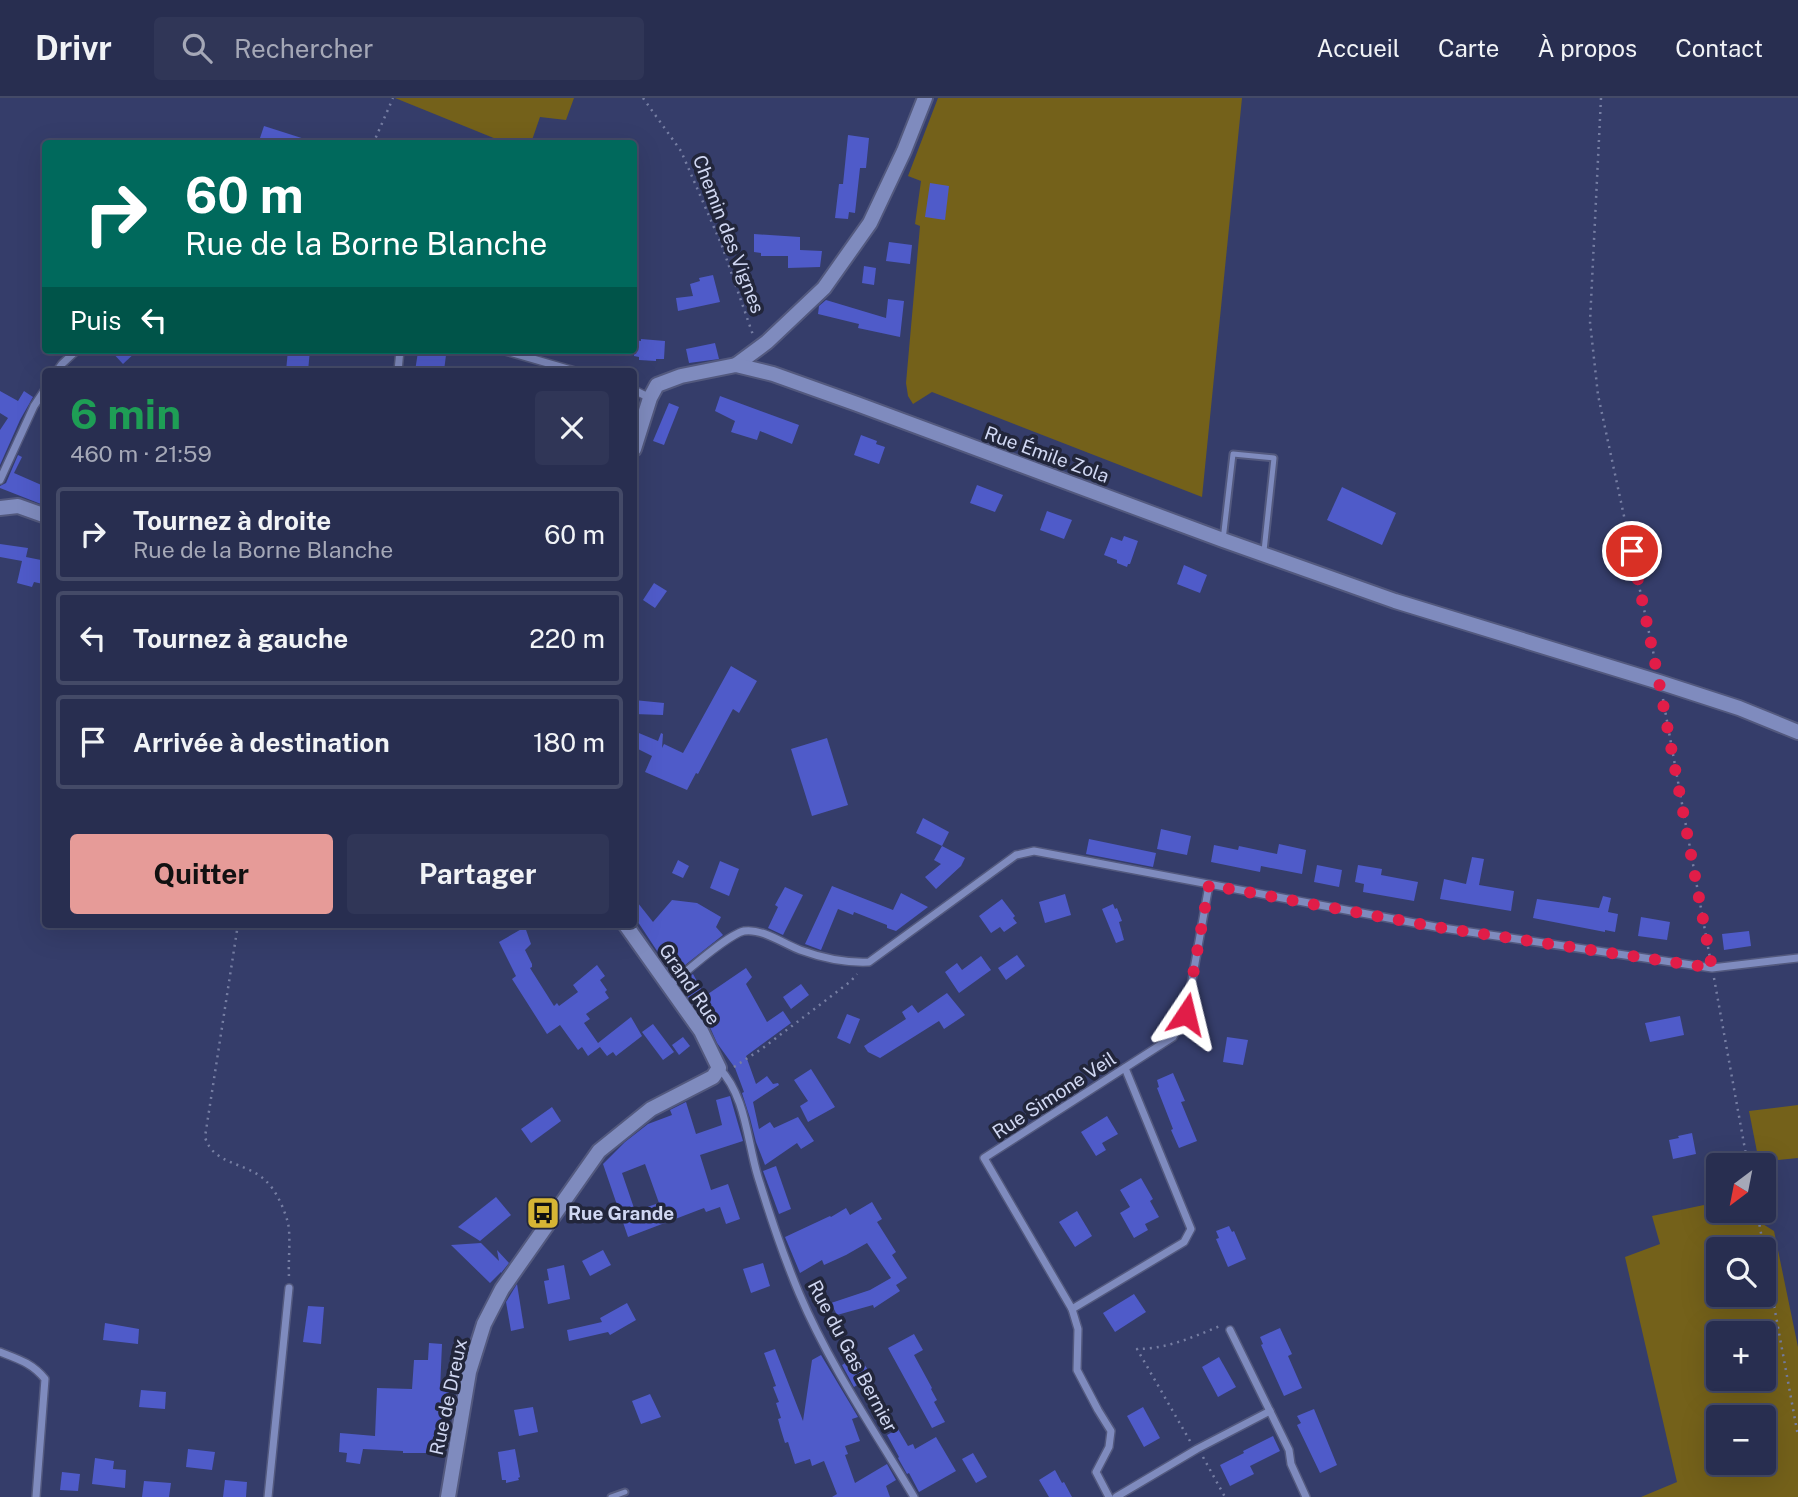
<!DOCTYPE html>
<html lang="fr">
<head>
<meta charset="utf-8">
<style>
	:root { --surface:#282e50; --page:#303657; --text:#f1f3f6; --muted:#a5a8b7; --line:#444a67; --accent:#e69b98 }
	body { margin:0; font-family:"Public Sans",sans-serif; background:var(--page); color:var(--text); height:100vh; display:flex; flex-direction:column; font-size:26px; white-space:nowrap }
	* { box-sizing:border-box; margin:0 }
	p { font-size:23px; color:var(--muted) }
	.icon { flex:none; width:38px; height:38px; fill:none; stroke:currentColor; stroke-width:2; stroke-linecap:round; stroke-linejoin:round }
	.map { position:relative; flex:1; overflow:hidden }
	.sheet { position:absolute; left:42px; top:270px; width:595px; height:560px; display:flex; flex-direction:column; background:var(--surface); border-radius:7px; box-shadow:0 7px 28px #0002,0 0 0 2px var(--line) }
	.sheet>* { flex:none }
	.hud { position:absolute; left:42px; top:42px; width:595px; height:214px; border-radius:7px; box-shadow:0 7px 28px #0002,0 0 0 2px var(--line); background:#00695c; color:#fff; overflow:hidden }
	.needle { width:46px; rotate:212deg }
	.controls { position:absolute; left:1706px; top:1055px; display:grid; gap:14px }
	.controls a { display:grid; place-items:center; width:70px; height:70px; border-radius:7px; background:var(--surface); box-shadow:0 7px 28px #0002,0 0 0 2px var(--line); font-size:35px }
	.pin { position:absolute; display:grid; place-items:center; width:60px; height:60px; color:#fff; margin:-30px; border:4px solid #fff; border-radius:50%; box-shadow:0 2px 7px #0007 }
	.me { position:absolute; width:77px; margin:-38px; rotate:10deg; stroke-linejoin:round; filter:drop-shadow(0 0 5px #0008) }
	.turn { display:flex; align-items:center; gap:24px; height:147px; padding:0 28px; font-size:32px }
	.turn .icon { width:91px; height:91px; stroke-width:2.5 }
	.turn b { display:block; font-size:49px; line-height:60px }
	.then { display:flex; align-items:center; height:66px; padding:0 28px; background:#0003; gap:14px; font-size:26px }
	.round { display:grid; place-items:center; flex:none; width:74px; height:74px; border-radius:7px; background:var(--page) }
	.headline { display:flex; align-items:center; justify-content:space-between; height:119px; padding:0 28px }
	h1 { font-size:42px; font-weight:700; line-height:52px; color:#1e9e55 }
	.primary-button { display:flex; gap:14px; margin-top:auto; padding:14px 28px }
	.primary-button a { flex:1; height:80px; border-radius:7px; background:var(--accent); color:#111; font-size:28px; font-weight:700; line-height:80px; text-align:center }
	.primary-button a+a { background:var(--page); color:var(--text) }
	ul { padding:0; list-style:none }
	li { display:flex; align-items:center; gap:21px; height:94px; margin:0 14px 10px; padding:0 14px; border:4px solid var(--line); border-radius:7px }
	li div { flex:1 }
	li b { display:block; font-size:26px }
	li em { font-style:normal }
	header { display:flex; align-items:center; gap:42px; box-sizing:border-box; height:98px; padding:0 35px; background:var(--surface); border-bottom:2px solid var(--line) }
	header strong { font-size:33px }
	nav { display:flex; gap:38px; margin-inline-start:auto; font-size:24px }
	.search { width:490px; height:63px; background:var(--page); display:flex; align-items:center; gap:18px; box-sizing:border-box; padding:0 24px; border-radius:7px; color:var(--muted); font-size:26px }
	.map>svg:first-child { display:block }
</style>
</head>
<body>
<header>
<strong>Drivr</strong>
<div class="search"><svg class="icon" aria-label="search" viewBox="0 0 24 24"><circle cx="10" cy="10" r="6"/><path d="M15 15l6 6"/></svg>Rechercher</div>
<nav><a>Accueil</a><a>Carte</a><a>À propos</a><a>Contact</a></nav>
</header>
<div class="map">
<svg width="1798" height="1399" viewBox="0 0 1798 1399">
	<rect width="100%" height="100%" fill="#353d6a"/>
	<g fill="#74611a" fill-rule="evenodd">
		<polygon points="395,0 574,0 566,22 540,19 531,45 506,45"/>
		<polygon points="938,0 1242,0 1202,399 932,294 913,306 908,298 906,285 920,128 915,126 921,83 908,78"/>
		<polygon points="1798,1007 1798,1060 1759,1064 1749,1013"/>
		<path d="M 1718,1104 L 1718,1113 L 1742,1113 L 1774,1133 L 1798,1249 L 1798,1399 L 1641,1399 L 1677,1384 L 1625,1159 L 1660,1146 L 1652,1118 ZM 1718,1152 L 1764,1152 L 1764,1197 L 1718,1197 ZM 1718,1236 L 1764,1236 L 1764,1281 L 1718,1281 ZM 1718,1320 L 1764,1320 L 1764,1365 L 1718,1365 Z"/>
	</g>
	<g fill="#4f5bc9" fill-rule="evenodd">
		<polygon points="264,28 311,43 310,46 258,46"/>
		<polygon points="848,37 869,40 866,70 860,70 855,115 849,114 848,121 835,120 839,86 843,86"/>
		<polygon points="930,85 949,88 945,122 925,119"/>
		<polygon points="754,136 800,139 800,152 822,153 820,169 788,170 788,158 761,158 761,155 754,154"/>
		<polygon points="889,144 912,147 910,166 886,163"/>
		<polygon points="864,168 876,170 874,187 862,185"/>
		<polygon points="713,177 720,204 678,213 676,200 693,198 690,186 700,183 699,180"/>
		<polygon points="888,201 904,203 900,239 858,230 859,226 818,216 819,208 826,202 886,220"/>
		<polygon points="641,241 665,243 664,261 656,261 656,263 639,262 639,259 634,258 634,242 641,243"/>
		<polygon points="715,245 719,261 689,265 686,251"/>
		<polygon points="110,252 138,252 123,266"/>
		<polygon points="288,252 310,252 308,273 286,273"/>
		<polygon points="418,254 446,257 444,273 415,273"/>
		<polygon points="0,293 18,303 24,293 33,299 20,322 0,367 0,332 8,320 0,315"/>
		<polygon points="720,298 799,327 792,346 760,333 757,342 731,334 735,323 715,313"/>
		<polygon points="669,305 679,309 664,347 653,343"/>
		<polygon points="861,337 877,343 876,346 885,349 879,366 854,357"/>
		<polygon points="18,357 22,359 14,375 46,389 46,408 0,390 0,388 6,385"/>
		<polygon points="977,387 1003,397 995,414 970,405"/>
		<polygon points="1342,389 1396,415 1382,447 1327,422"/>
		<polygon points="1047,413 1072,422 1064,441 1040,432"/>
		<polygon points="1124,438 1138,443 1130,466 1128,466 1127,469 1117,465 1117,462 1104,457 1111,439 1122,443"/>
		<polygon points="0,446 28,450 26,459 46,463 46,484 44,484 43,486 34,484 32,489 17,485 22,463 0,459"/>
		<polygon points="1184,467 1207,477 1200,495 1177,486"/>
		<polygon points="654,485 667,493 655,510 643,502"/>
		<polygon points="731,568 757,583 739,615 733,611 698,676 696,675 687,692 645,674 652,658 634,649 634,633 658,643 661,635 663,636 662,650 664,646 683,655"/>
		<polygon points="634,602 664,605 663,617 634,616"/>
		<polygon points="827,640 848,707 812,718 791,651"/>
		<polygon points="923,720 949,734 942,748 916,735"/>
		<polygon points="1161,731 1191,738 1187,757 1157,751"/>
		<polygon points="1089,741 1156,755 1153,769 1086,756"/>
		<polygon points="1279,746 1306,752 1302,776 1261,768 1260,774 1211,764 1214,747 1238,752 1239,748 1277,756"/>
		<polygon points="942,748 965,760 961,768 936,791 925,779 941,766 934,762"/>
		<polygon points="1472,759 1484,761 1479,787 1514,793 1511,813 1440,801 1444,781 1466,786"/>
		<polygon points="678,762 689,768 683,780 672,775"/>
		<polygon points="720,763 739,771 729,798 710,790"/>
		<polygon points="1317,767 1342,772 1339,789 1314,784"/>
		<polygon points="1358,767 1382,771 1381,777 1418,784 1414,803 1363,794 1364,786 1355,784"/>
		<polygon points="832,788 893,812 901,795 928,809 896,833 887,830 887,827 854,814 853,817 838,811 821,852 805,846"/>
		<polygon points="785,789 803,797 783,837 768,830 778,809 775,807"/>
		<polygon points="1065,796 1071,817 1045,825 1039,804"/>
		<polygon points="1603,798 1611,800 1608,814 1618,816 1615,834 1605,832 1605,834 1533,820 1537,801 1599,810"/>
		<polygon points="634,800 653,824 672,802 697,805 721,819 716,829 723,837 675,875 661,859 634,818"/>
		<polygon points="1002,801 1015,818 1013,820 1017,825 1004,834 1000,829 991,835 979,818"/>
		<polygon points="1113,806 1115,811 1117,810 1122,823 1119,824 1124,842 1116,845 1102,811"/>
		<polygon points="1641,819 1670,824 1667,842 1638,838"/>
		<polygon points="525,829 531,846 525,852 532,866 532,869 530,870 554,908 557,905 559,908 578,894 573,887 597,867 605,878 600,882 607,892 605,894 609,900 586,916 590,921 584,925 598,945 631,919 642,938 616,958 613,954 607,958 600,949 588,958 582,949 578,952 560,927 547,936 512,881 516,878 499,844"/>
		<polygon points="1749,833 1751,848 1724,852 1722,836"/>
		<polygon points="1017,857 1025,868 1006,882 998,870"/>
		<polygon points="981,858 991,872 959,895 945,874 957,865 962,872"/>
		<polygon points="746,870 752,879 746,886 767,924 783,913 791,925 746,958 756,986 767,978 773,986 778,985 779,987 753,1004 759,1031 770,1024 774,1030 798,1019 814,1043 801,1051 797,1045 765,1067 756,1044 750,1020 742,995 744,994 735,970 717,945 709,927 685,895 682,885 693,876 705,898"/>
		<polygon points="801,886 809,897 791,911 783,899"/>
		<polygon points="947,895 965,917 944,931 939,923 880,960 868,954 864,948 906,921 902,914 912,907 918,915"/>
		<polygon points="847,916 860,921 850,946 837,940"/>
		<polygon points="1680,918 1684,937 1650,944 1645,925"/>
		<polygon points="653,926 674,954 663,962 642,934"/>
		<polygon points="683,939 690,948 679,957 672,947"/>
		<polygon points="1227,939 1248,942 1243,967 1223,964"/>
		<polygon points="811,971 835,1009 808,1024 800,1008 808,1003 794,982"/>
		<polygon points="1173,975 1185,1003 1181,1004 1197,1043 1179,1050 1171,1032 1173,1031 1157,990 1159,989 1157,982"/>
		<path d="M 730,998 L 743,1043 L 700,1057 L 711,1092 L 728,1086 L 740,1121 L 726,1126 L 720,1109 L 706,1114 L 704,1110 L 628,1139 L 603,1066 L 625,1044 L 648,1026 L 672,1017 L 670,1012 L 686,1004 L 696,1036 L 722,1027 L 716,1002 ZM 645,1066 L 659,1105 L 635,1113 L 622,1075 Z"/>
		<polygon points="552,1009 561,1023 531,1045 521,1031"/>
		<polygon points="1107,1018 1118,1036 1102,1045 1106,1052 1096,1058 1081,1034"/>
		<polygon points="1692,1035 1696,1056 1673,1061 1669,1042 1679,1040 1678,1038"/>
		<polygon points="776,1068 791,1111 779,1116 763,1073"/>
		<polygon points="1141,1080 1153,1101 1150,1103 1159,1119 1145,1126 1148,1132 1134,1140 1120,1115 1130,1109 1120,1092"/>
		<polygon points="496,1099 511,1117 480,1143 458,1129"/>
		<polygon points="872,1104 882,1121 877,1124 896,1154 892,1157 907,1180 896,1187 900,1193 874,1210 873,1207 837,1217 831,1205 870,1192 891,1180 867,1145 846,1157 824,1167 822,1162 800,1175 785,1139 830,1118 831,1119 846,1110 850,1117"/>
		<polygon points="1077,1113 1092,1138 1075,1149 1059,1124"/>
		<polygon points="1229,1128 1232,1134 1234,1133 1246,1161 1228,1169 1216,1141 1219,1140 1216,1133"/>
		<polygon points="481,1145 499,1163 497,1152 509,1165 501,1175 501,1174 490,1185 451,1147"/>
		<polygon points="603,1152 611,1167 590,1178 582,1163"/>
		<polygon points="763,1165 770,1188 751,1195 743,1171"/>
		<polygon points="564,1167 570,1201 548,1206 544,1183 549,1182 547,1171"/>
		<polygon points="517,1186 524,1230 511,1233 506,1204"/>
		<polygon points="1134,1196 1146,1214 1115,1234 1103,1215"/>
		<polygon points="627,1205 636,1222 610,1237 608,1234 569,1243 567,1232 602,1224 600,1220"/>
		<polygon points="308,1208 324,1209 321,1246 303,1244"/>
		<polygon points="105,1225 139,1231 138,1246 103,1242"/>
		<polygon points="1280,1230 1292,1256 1288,1258 1302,1290 1284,1298 1261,1247 1263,1246 1260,1239"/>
		<polygon points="914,1236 923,1252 914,1257 932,1290 931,1291 937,1302 934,1304 945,1324 932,1330 888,1250"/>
		<polygon points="429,1245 442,1246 440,1292 449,1293 446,1355 403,1355 403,1353 363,1351 360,1366 346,1364 347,1355 339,1354 340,1335 375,1338 377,1290 412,1291 414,1262 428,1262"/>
		<polygon points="775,1251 803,1323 812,1262 821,1257 858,1319 852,1321 860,1343 845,1348 848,1356 845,1357 855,1385 887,1366 896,1382 886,1388 890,1399 832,1399 837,1396 824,1363 812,1368 810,1361 795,1366 788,1344 785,1345 781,1332 778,1321 781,1320 776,1305 779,1304 773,1289 776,1288 764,1255"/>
		<polygon points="858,1257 872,1278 854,1289 842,1267"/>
		<polygon points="1219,1259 1236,1289 1218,1299 1202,1269"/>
		<polygon points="141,1292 166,1294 165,1311 139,1309"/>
		<polygon points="650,1296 661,1319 641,1326 632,1303"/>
		<polygon points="533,1309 538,1334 519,1338 514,1312"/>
		<polygon points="1143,1309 1160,1340 1144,1349 1127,1318"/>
		<polygon points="1314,1311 1337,1367 1320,1375 1297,1327 1301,1325 1297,1318"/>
		<polygon points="898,1331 908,1348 913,1346 915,1351 936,1339 956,1373 919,1394 909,1375 907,1376 898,1360 899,1359 887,1337"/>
		<polygon points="1273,1338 1280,1353 1250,1368 1254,1376 1230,1388 1220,1367 1244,1355 1243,1353"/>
		<polygon points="188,1351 215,1354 212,1372 186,1369"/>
		<polygon points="515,1351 520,1379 518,1380 519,1382 506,1385 506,1382 502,1382 498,1354"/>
		<polygon points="973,1355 987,1379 976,1385 962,1361"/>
		<polygon points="95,1360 114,1363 113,1371 126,1372 125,1390 92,1386"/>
		<polygon points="1055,1372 1062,1385 1064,1384 1072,1399 1049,1399 1039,1382"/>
		<polygon points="62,1374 80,1376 78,1393 60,1392"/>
		<polygon points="225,1382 247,1384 246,1399 223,1399"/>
		<polygon points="144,1383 171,1385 169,1399 142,1399"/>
	</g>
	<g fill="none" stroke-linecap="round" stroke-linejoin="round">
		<defs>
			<g id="lane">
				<polyline points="1223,442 1233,356 1274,360 1264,453"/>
				<polyline points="611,1399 625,1394"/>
			</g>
			<g id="street">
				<polyline points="502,252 575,273"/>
				<polyline points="57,273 62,266 77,252"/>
				<polyline points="398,273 400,252"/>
				<polyline points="634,292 650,300"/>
				<polyline points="0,382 34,308 46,290"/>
				<path d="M 670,887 C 686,874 727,837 744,833 C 762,830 784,846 800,852 C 822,860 846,865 869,864 L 1016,757 L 1034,753 L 1436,829 L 1712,870 L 1798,860"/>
				<path d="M 719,970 C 746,998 747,1043 758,1079 C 770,1118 783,1157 799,1195 C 829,1266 874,1332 914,1399"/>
				<polyline points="1072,1211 1184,1144 1191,1131 1125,970"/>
				<polyline points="1230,1232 1289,1352 1291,1366 1306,1399"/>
				<path d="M 0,1254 C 18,1261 32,1265 45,1281 L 36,1399"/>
				<polyline points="268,1399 289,1190"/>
				<polyline points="1109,1399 1096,1374 1109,1349 1111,1333 1098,1312 1077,1272 1078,1231 1072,1211 984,1060 1173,939 1186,916 1209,787"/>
				<polyline points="1116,1399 1197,1351 1270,1313"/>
			</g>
			<g id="secondary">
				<polyline points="736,267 767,244 824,190 870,125 904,53 925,0"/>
				<polyline points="634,351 650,300 657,287 681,278 736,267 773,276 857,306 1223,442 1395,503 1659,584 1739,610 1798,634"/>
				<polyline points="0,410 18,408 46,418"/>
				<polyline points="448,1399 469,1274 484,1226 502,1191 599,1053 651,1011 713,979 719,970 701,933 625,826"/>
			</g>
		</defs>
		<use href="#lane" stroke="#53597e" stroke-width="9"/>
		<use href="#street" stroke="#53597e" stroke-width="10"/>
		<use href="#secondary" stroke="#53597e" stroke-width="18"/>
		<g stroke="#767ea3" stroke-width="2.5" stroke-dasharray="2 5" stroke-linecap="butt">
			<polyline points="643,0 681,53 722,148 753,237"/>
			<polyline points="1601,0 1590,224 1598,297 1656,567"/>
			<polyline points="373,46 393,0"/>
			<polyline points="1663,601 1710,860"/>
			<path d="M 238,826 L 205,1039 C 213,1067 246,1064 265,1082 C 276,1092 284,1110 288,1125 C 291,1140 288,1163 289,1179"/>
			<polyline points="1714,880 1748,1068"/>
			<polyline points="734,969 763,950 851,883 857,876"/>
			<polyline points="1757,1113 1764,1152"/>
			<polyline points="1764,1153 1798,1338"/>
			<path d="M 1190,1343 L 1137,1251 C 1167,1251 1193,1239 1220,1228"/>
			<polyline points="1203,1359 1225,1399"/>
		</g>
		<use href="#lane" stroke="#7f8bbe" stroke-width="5"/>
		<use href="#street" stroke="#7f8bbe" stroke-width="7"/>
		<use href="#secondary" stroke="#7f8bbe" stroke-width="14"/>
	</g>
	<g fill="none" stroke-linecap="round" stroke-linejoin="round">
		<polyline stroke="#e11d48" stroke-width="12" stroke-dasharray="0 21.6" points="1186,916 1209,787 1436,829 1712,870 1659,584 1632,453"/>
	</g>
	<defs>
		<symbol id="bus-square" viewBox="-11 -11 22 22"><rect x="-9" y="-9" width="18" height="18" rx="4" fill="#d6b534" stroke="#22263b"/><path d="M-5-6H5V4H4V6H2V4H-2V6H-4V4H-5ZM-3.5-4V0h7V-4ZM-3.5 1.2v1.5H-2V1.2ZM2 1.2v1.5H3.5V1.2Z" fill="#111"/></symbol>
	</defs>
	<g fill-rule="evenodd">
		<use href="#bus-square" x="524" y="1096" width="38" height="38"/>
	</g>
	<g text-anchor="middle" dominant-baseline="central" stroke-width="7" stroke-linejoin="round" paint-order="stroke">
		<g font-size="19" fill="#d0d7f2" stroke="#22263b">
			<text transform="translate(729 136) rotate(69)">Chemin des Vignes</text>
			<text transform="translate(1047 356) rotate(20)">Rue Émile Zola</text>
			<text transform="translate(690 886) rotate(56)">Grand Rue</text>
			<text transform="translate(1054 997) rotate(-33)">Rue Simone Veil</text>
			<text transform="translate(853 1258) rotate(62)">Rue du Gas Bernier</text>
			<text transform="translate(448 1299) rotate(-78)">Rue de Dreux</text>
		</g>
		<g font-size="19" font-weight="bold" fill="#d0d7f2" stroke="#22263b" text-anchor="start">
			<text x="568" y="1115">Rue Grande</text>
		</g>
	</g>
</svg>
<div class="controls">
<a><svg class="needle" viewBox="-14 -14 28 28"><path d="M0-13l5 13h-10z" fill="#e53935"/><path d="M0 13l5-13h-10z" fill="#a5a8b7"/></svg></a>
<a><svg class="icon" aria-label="search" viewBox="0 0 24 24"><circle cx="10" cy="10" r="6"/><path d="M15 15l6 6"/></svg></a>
<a>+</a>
<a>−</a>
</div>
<div class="pin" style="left:1632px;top:453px;background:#d93025"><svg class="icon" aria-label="arrive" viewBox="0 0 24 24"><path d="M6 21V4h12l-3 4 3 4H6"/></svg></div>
<svg class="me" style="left:1186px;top:916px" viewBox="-20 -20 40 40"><path d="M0-17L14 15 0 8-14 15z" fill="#e11d48" stroke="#fff" stroke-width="4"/></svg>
<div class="hud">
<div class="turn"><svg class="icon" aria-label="right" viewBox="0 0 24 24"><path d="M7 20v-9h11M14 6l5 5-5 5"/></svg><div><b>60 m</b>Rue de la Borne Blanche</div></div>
<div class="then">Puis<svg class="icon" aria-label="left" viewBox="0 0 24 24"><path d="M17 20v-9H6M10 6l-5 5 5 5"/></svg></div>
</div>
<section class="sheet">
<div class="headline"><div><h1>6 min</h1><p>460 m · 21:59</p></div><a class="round"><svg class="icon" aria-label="close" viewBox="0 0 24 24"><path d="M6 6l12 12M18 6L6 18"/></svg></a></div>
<ul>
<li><svg class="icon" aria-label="right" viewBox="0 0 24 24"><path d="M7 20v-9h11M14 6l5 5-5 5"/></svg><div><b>Tournez à droite</b><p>Rue de la Borne Blanche</p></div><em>60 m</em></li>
<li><svg class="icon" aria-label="left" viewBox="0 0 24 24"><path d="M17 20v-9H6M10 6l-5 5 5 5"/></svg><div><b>Tournez à gauche</b></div><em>220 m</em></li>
<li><svg class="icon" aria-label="arrive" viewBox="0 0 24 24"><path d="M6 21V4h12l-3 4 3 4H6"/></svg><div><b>Arrivée à destination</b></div><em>180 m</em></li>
</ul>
<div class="primary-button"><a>Quitter</a><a>Partager</a></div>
</section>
</div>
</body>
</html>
